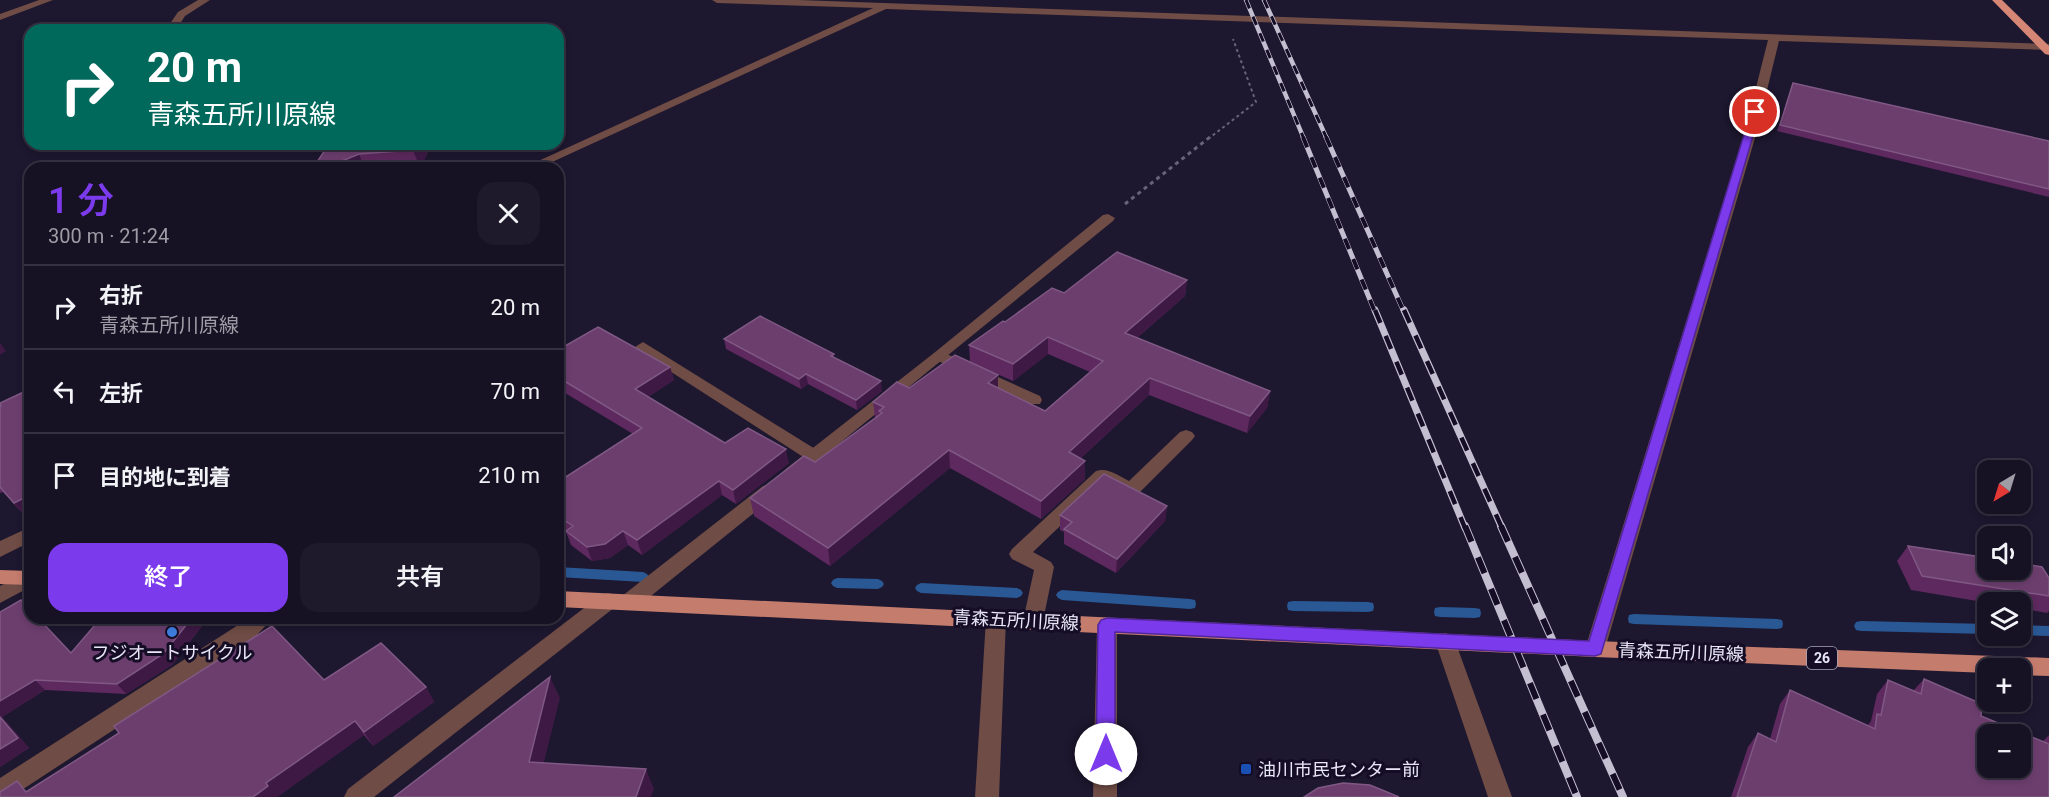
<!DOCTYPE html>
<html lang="ja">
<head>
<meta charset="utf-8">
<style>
	:root { --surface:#161123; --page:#1f1a2b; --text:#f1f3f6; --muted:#9e9da6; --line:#353141; --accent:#7c3aed }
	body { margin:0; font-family:Roboto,"Noto Sans JP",sans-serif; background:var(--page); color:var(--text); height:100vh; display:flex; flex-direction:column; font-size:22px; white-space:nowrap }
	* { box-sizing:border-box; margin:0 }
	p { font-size:20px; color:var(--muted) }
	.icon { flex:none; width:33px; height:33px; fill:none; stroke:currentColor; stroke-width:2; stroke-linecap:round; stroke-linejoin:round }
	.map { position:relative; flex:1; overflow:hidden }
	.side { position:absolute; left:24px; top:162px; width:540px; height:462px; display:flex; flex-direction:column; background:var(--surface); border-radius:18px; box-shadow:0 3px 9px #0003,0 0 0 2px var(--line) }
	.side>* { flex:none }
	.guide { position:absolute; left:24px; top:24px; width:540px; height:126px; border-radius:18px; box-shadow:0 3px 9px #0003,0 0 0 2px var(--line); background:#00695c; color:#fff; overflow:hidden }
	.needle { width:39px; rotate:218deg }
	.buttons { position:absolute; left:1977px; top:460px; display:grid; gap:12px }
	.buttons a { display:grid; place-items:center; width:54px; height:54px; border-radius:12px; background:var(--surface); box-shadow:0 3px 9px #0003,0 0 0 2px var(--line); font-size:30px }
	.pin { position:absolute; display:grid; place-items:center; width:51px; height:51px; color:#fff; margin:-26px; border:3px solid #fff; border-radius:50%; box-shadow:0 2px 6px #0007 }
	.me { position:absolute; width:66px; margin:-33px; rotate:0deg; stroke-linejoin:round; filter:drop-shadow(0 0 4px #0008) }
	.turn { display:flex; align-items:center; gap:21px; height:126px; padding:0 24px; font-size:27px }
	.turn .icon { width:78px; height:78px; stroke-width:2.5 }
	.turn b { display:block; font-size:42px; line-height:51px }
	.round { display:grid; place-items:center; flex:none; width:63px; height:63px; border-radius:18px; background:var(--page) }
	.headline { display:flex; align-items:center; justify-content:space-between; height:102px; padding:0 24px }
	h1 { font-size:36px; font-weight:600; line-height:45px; color:var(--accent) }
	.button { display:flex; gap:12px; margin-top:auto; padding:12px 24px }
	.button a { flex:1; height:69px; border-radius:18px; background:var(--accent); color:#fff; font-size:24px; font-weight:600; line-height:69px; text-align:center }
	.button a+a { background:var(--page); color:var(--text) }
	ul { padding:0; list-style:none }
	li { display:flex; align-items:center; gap:18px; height:84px; padding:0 24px; border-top:2px solid var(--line) }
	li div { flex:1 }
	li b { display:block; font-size:22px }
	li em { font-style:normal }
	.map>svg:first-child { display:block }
</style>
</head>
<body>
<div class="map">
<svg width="2049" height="797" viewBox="0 0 2049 797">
	<rect width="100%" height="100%" fill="#1d172f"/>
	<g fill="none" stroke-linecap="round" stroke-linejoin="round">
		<g fill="#295894" fill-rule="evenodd">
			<polygon points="558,567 643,572 647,574 649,577 647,580 643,582 558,577"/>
			<polygon points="837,578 878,579 882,581 884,584 882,587 878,589 837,588 833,586 831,583 833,580"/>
			<polygon points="921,583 1017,588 1021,590 1023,593 1021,596 1017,598 921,593 917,591 915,588 917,585"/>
			<polygon points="1062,590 1190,599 1195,600 1196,604 1195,608 1190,609 1062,600 1058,598 1056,595 1058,592"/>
			<polygon points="1293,601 1368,602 1373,603 1374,607 1373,611 1368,612 1293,611 1288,610 1287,606 1288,602"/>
			<polygon points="1440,607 1475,608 1480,609 1481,613 1480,617 1475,618 1440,617 1435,616 1434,612 1435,608"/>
			<polygon points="1634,614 1777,619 1782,620 1783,624 1782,628 1777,629 1634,624 1629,623 1628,619 1629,615"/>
			<polygon points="1861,621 1988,624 1988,634 1861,631 1856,630 1854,626 1856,622"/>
			<polygon points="2020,625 2049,626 2049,636 2020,635"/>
		</g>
		<polyline stroke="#686379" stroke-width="2" stroke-dasharray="3 3" stroke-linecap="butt" points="1208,139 1256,102 1233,39"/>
		<polyline stroke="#686379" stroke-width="3" stroke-dasharray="4 4" stroke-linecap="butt" points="1125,204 1210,137"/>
		<g fill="#6f4c45" fill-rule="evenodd">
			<polygon points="198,0 210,0 185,16 176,30 168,30 167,28 178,12"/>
			<polygon points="643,342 820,452 823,456 820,460 808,460 637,350 635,347"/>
			<polygon points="940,351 1040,396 1042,400 1040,404 1028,404 934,359 932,356 934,353"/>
			<path d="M 1186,430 L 1192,432 L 1195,436 L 1192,440 L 1137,495 C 1125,498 1114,489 1104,484 L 1033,552 L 1051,562 L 1054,567 L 1043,621 L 1040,627 L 1033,629 L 1026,627 L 1023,621 L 1034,570 L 1012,559 L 1009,554 L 1012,549 L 1096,471 C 1108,467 1119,476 1129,481 L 1180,432 Z"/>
			<polygon points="30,527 30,542 0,557 0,541"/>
			<polygon points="996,611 1003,613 1006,619 999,797 975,797 986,619 989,613"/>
			<polygon points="1107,617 1114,619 1117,625 1117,797 1093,797 1097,625 1100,619"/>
		</g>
		<g fill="#6f4c45" fill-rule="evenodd">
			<polygon points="712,0 799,0 2049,44 2049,50 1779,41 1757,131 1605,649 1602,655 1595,657 1588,655 1585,649 1745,131 1768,40 886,9 539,168 523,168 873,8 717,3"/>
			<polygon points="1108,214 1115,218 1113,221 798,477 792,479 786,477 783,473 786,469 934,353 1103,215"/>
			<polygon points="769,485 775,486 778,491 775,496 636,608 629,610 622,608 619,602 622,596 763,486"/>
			<polygon points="30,571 30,587 0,603 0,586"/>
			<polygon points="608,593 615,595 618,601 615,607 374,797 344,797 348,789 601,595"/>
			<polygon points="249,618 273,618 254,638 11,797 0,797 0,778"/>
			<polygon points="1445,633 1452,635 1455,641 1512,797 1488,797 1435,641 1438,635"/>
		</g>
		<polygon fill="#6f4c45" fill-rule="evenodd" points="39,0 53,0 0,20 0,14"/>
		<g fill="#c47c6d" fill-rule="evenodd">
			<polygon points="0,570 30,571 30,585 0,584"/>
			<polygon points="558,591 1595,641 2049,658 2049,676 2020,675 2020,669 1988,669 1988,673 1595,657 558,607"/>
		</g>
		<polygon fill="#d58675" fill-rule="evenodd" points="1992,0 2002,0 2049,46 2049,55 2045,54"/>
		<defs>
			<g id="rail-far3">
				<polyline points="1246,0 1304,139"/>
				<polyline points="1264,0 1327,139"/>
			</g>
			<g id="rail-far2">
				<polyline points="1303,137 1375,312"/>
				<polyline points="1326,137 1404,312"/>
			</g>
			<g id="rail-far1">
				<polyline points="1375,310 1465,528"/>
				<polyline points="1404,310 1502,528"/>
			</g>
			<g id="rail">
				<polyline points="1465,526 1577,797"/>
				<polyline points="1501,526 1623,797"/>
			</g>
		</defs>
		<use href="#rail-far3" stroke="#c3bfd1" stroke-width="4.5"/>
		<use href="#rail-far2" stroke="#c3bfd1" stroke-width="5"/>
		<use href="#rail-far1" stroke="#c3bfd1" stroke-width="7"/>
		<use href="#rail" stroke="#c3bfd1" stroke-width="8"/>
		<use href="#rail-far3" stroke="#140d25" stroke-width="3" stroke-dasharray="9" stroke-linecap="butt"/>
		<use href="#rail-far2" stroke="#140d25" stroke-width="4" stroke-dasharray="11" stroke-linecap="butt"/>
		<use href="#rail-far1" stroke="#140d25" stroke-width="4.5" stroke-dasharray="14" stroke-linecap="butt"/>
		<use href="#rail" stroke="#140d25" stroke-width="6" stroke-dasharray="17" stroke-linecap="butt"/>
	</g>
	<g fill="#5d295e" fill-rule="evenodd">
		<polygon points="1793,83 2049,141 2049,197 1777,131"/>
		<polygon points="329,144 432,144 420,168 313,168"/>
		<path d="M 1187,280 L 1185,296 L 1137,338 L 1270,391 L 1267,408 L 1247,433 L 1149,395 L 1081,458 L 1085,461 L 1085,479 L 1041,519 L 950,468 L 830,566 L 754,516 L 750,498 L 815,462 L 875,418 L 873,402 L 909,388 L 970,362 L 969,345 L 1005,322 ZM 1048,354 L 1090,372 L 1045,411 L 998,388 L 981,367 L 1013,381 Z"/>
		<polygon points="724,339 834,354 834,358 882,391 857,410 808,384 801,389 726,349"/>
		<polygon points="558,350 670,367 674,380 648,397 725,443 789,463 736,504 722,495 642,555 628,545 610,558 592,561 571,545 566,532 558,526 558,482 633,434 565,393 558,397"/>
		<polygon points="0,406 26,517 3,492 0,493"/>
		<polygon points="1167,506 1165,521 1116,573 1064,544 1064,532 1060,530 1060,515"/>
		<polygon points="1908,546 2049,578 2049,611 2047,613 2020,608 2020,603 1989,603 1911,590 1897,561"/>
		<polygon points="0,612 71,653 205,622 172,665 126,694 45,690 2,717 29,748 0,767"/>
		<polygon points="1924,679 1981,716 2042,742 2049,735 2049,797 1731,797 1748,747 1758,733 1770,739 1780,704 1790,690 1868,725 1871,721 1877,694 1888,680 1913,691"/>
		<polygon points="324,680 426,687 434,702 373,746 364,735 277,797 28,791"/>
	</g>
	<g fill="#3d1944">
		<polygon points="416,144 432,144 420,168 413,150"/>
		<polygon points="359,154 365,168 325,168"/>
		<polygon points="1187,280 1185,296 1123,350 1125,333"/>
		<polygon points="1048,337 1048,354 1013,381 1013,364"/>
		<polygon points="0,344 1,344 6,351 0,355"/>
		<polygon points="670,367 674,380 639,403 635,389"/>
		<polygon points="806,374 808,384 801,389 799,379"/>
		<polygon points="998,375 998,392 988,383"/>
		<polygon points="1150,378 1149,395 1068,470 1069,452"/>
		<polygon points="561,379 565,393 558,397 558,381"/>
		<polygon points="881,381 882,391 857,410 856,400"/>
		<polygon points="1270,391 1267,408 1247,433 1250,416"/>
		<polygon points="786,449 789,463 736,504 733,490"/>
		<polygon points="949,450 950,468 830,566 828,548"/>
		<polygon points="1085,461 1085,479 1041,519 1041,501"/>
		<polygon points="719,481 722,495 642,555 637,540"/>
		<polygon points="30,495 30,515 26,517 14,503"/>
		<polygon points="1167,506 1165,521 1116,573 1117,559"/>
		<polygon points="623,531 628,545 610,558 592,561 587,547"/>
		<polygon points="192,618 203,618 205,622 172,665 126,694 117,684"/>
		<polygon points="550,677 560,698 539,782 529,762"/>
		<polygon points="35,680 45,690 2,717 29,748 0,767 0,701"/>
		<polygon points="426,687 434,702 373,746 364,732"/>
		<polygon points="355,721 364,735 277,797 253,797 266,783"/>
		<polygon points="646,769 654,789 651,797 636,797"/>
	</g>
	<g fill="#6c3e6e" stroke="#7f5884" stroke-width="1.5" fill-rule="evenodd">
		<polygon points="1793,83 2049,141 2049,189 1780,125"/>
		<polygon points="329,144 416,144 413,150 359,154 325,168 313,168"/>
		<polygon points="1117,252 1187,280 1125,333 1270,391 1250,416 1150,378 1069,452 1085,461 1041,501 949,450 828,548 750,498 804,456 815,462 882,413 879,411 884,407 873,402 897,382 909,388 955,355 998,375 988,383 1045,411 1103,361 1048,337 1013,364 969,345 1003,321 1005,322 1052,288 1064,293"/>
		<polygon points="760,316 834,354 831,356 881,381 856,400 806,374 799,379 724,339"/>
		<polygon points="598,327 670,367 635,389 725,443 748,428 786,449 733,490 719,481 637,540 623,531 605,544 587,547 566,531 573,526 558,516 558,482 642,428 561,379 558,381 558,350"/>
		<polygon points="28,390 30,392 30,495 14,503 0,487 0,406 1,406 0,403"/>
		<polygon points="1104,474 1167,506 1117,559 1064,529 1072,522 1060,515"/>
		<polygon points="1908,546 1988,558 1988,570 2020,570 2020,563 2042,567 2049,578 2049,596 1922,576"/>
		<polygon points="21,600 30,610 30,618 38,618 71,653 101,618 192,618 163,654 117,684 35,680 0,701 0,612"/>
		<polygon points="272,626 324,680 381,643 426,687 364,732 355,721 266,783 268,786 253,797 0,797 0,792 17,781 26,792 119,733 114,726"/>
		<polygon points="550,677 529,762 646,769 636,797 394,797"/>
		<path d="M 1924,679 L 1982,704 L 1981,716 L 2049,744 L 2049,797 L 1737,797 L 1758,733 L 1776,742 L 1790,690 L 1875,729 L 1877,714 L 1881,715 L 1888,680 L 1921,694 ZM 1988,735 L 2020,735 L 2020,768 L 1988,768 Z"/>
		<polygon points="0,717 18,738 0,749"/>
		<polygon points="1343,783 1370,785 1399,797 1304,797 1318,788"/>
	</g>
	<polygon fill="#7c3aed" stroke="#51269a" stroke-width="1.5" points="1755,109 1760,112 1601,654 1595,656 1115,632 1115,754 1112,760 1106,762 1099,760 1096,754 1098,625 1101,620 1107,618 1589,641 1751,112"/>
	<circle fill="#3f7fe0" stroke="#140d25" stroke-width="2" cx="172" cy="632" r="6"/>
	<rect fill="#1a4fb4" stroke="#140d25" stroke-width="2" x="1240" y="763" width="12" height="12" rx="3"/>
	<g text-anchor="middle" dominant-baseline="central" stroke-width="6" stroke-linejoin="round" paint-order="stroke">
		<rect fill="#140d25" stroke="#a9a5b8" stroke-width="1.5" x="1807" y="647" width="30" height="22" rx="4.5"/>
		<g font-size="14" font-weight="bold" fill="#e9e6f7">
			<text x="1822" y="658">26</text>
		</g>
		<g font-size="18" fill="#e9e6f7" stroke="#140d25">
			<text transform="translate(1016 620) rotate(3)">青森五所川原線</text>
			<text transform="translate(1681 652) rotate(2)">青森五所川原線</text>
		</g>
		<g font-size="18" fill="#e9e6f7" stroke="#140d25">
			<text x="172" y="652">フジオートサイクル</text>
			<text x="1258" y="769" text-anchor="start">油川市民センター前</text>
		</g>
	</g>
</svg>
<div class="buttons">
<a><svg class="needle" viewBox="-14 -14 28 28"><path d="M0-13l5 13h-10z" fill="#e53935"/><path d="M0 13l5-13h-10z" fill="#9e9da6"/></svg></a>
<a><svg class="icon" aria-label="sound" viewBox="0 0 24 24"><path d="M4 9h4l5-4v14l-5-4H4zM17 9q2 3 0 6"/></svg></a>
<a><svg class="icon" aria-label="layers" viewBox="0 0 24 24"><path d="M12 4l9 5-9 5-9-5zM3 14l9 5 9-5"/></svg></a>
<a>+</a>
<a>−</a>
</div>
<div class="pin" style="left:1755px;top:112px;background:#d93025"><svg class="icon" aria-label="arrive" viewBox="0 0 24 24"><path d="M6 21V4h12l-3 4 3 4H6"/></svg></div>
<svg class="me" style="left:1106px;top:754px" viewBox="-20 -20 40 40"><circle r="19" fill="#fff"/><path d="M0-13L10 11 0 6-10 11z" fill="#7c3aed"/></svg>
<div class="guide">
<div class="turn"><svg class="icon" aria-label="right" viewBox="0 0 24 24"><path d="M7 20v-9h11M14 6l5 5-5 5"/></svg><div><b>20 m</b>青森五所川原線</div></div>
</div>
<section class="side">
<div class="headline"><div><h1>1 分</h1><p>300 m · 21:24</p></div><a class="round"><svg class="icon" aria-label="close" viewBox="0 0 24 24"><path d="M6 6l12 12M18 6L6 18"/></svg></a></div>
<ul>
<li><svg class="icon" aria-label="right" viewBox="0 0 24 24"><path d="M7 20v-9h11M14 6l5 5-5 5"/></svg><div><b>右折</b><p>青森五所川原線</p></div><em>20 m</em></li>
<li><svg class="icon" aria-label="left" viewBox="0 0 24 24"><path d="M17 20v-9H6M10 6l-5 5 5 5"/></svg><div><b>左折</b></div><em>70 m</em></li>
<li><svg class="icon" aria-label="arrive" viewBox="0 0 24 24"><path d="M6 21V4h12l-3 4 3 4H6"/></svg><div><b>目的地に到着</b></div><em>210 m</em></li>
</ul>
<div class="button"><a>終了</a><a>共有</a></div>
</section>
</div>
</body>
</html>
